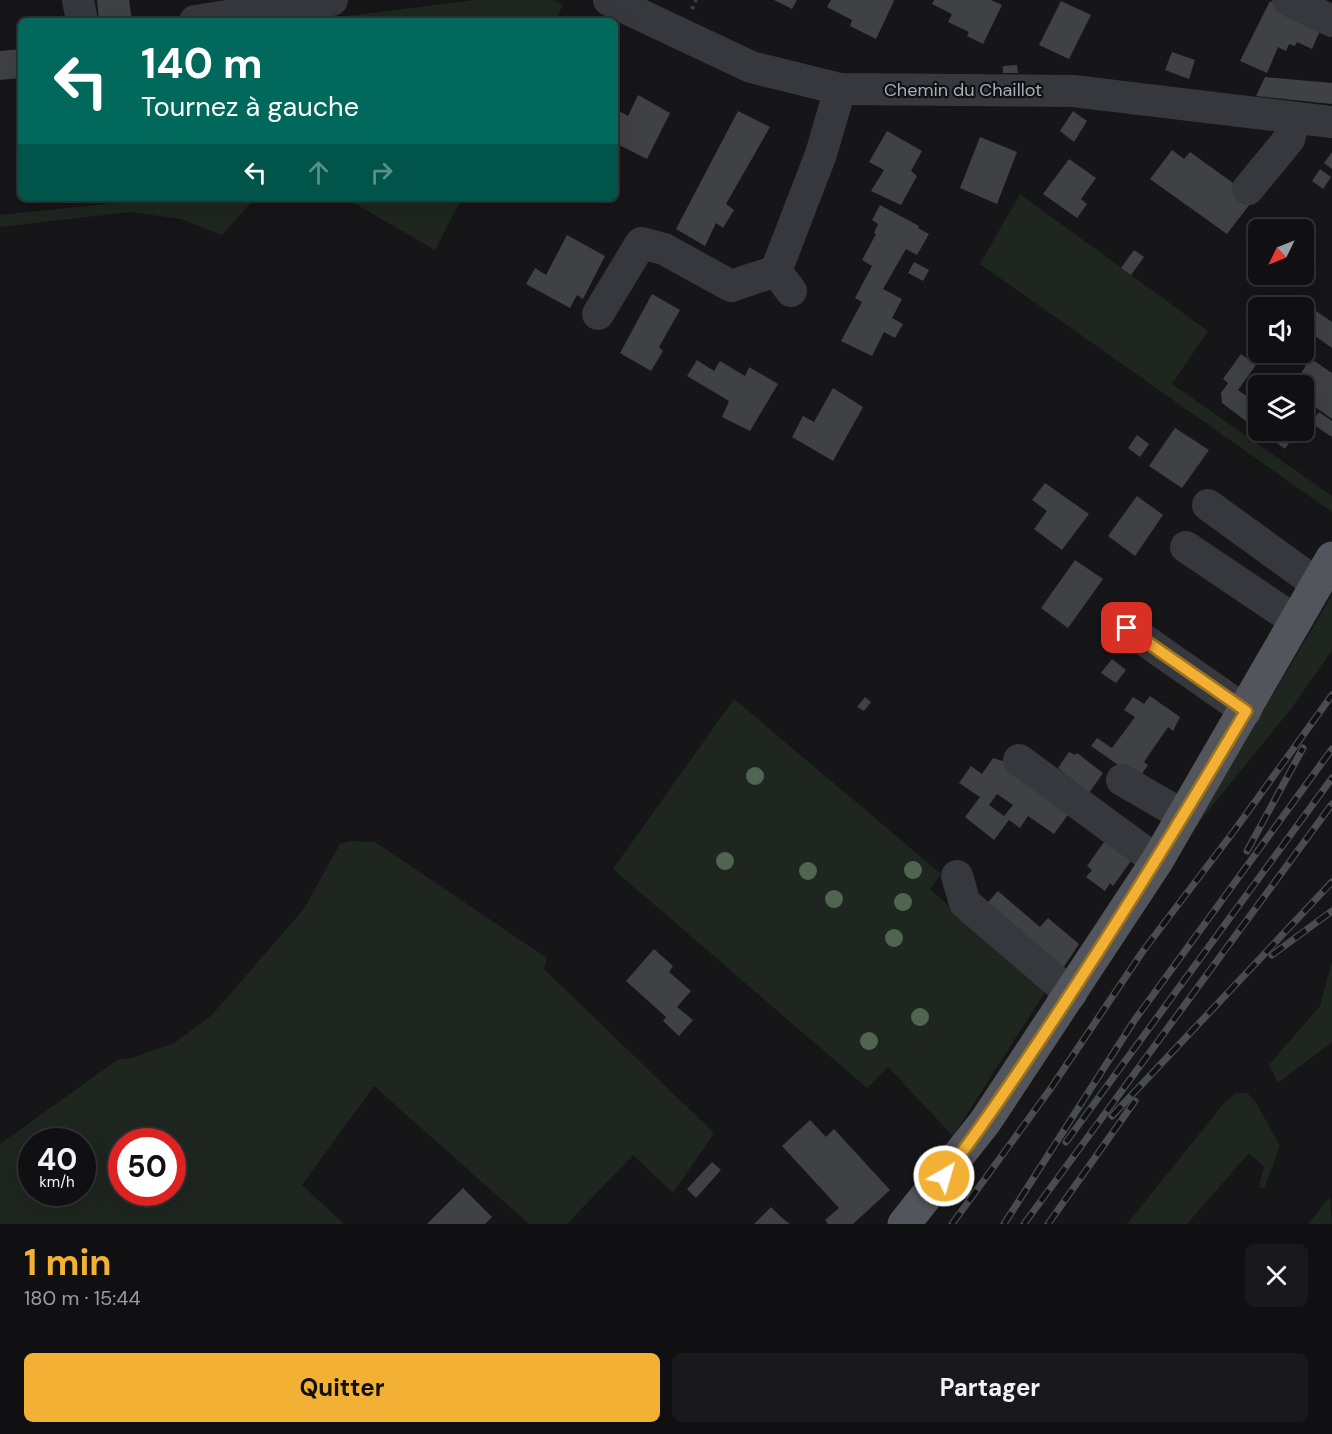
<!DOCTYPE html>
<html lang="fr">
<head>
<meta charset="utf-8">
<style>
	:root { --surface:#101012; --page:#19191b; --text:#f1f3f6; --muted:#9c9d9f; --line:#303032; --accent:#f2b134 }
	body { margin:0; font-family:"DM Sans",sans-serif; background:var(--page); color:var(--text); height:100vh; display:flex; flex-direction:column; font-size:22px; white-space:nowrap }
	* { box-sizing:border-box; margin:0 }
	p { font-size:20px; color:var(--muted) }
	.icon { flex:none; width:33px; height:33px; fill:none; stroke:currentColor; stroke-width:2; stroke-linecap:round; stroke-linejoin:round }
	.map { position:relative; height:1224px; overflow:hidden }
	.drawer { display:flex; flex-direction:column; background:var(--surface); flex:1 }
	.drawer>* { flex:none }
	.hud { position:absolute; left:18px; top:18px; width:600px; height:183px; border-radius:9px; box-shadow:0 6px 24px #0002,0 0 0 2px var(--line); background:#00695c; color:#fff; overflow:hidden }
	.needle { width:39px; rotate:227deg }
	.buttons { position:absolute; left:1248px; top:219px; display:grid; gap:12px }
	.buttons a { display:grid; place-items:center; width:66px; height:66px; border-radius:9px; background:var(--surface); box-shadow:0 6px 24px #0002,0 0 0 2px var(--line); font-size:30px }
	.speed { position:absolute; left:18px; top:1128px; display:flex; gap:12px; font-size:30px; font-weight:700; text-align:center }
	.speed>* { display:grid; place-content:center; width:78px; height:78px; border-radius:50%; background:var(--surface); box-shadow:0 6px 24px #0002,0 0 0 2px var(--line); line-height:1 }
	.speed small { font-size:15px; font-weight:400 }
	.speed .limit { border:9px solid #d22; background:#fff; color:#111 }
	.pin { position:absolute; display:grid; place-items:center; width:51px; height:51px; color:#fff; margin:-26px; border-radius:12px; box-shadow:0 3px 9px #0006 }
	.me { position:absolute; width:66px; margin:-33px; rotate:38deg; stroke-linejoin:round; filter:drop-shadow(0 0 4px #0008) }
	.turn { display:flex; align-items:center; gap:21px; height:126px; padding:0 24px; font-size:27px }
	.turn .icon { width:78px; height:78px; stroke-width:2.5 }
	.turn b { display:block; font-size:42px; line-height:51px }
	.lanes { display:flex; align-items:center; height:57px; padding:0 24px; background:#0003; justify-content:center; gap:30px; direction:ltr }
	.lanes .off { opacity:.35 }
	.round { display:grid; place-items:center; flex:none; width:63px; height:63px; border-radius:9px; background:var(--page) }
	.headline { display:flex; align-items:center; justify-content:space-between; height:102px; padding:0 24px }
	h1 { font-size:36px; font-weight:700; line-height:45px; color:var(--accent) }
	.primary-button { display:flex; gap:12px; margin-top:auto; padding:12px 24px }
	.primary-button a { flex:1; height:69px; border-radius:9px; background:var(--accent); color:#111; font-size:24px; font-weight:700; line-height:69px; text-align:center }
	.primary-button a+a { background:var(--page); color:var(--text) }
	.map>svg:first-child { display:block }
</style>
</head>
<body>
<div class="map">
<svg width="1332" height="1224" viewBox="0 0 1332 1224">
	<rect width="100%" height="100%" fill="#161618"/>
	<g fill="#1e261f" fill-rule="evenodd">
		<polygon points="474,0 553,0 563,5 555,21 308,21"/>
		<polygon points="1020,194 1208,331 1172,384 1332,496 1332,512 980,264"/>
		<polygon points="163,198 255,198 222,235 181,219 130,212 0,227 0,215"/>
		<polygon points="345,198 462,198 435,250"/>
		<polygon points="1332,595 1332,650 1291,709 1194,828"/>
		<polygon points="734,699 941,874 930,889 1045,992 953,1136 888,1067 867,1088 613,869"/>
		<path d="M 350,841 L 375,842 L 547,958 L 544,969 L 714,1133 L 673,1193 L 633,1155 L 567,1224 L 529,1224 L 374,1086 L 302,1185 L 344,1224 L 0,1224 L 0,1144 L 117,1060 L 132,1058 L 174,1043 L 211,1016 L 303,910 L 340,844 ZM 32,1142 L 82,1142 L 82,1192 L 32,1192 ZM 122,1142 L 172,1142 L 172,1192 L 122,1192 Z"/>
		<polygon points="1332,961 1332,1042 1278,1083 1269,1065 1320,1006"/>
		<polygon points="1236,1093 1247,1093 1255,1101 1280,1146 1264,1189 1259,1187 1264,1166 1249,1153 1187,1224 1127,1224 1225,1102"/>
		<polygon points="1330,1197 1332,1224 1308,1224"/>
	</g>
	<g fill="#404145" fill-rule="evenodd">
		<polygon points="97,0 129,0 132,21 99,21"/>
		<polygon points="774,0 797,0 792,9"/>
		<polygon points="831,0 893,0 894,1 876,39 850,26 852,20 827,7"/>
		<polygon points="934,0 991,0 1002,5 983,44 967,36 969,32 948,22 952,14 932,4"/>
		<polygon points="1061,1 1091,15 1069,59 1039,45"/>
		<polygon points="1270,1 1322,26 1312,49 1297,42 1295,46 1289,44 1286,51 1278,47 1267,73 1240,61"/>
		<polygon points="21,49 21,78 0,80 0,51"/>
		<polygon points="1172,52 1195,60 1189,79 1165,70"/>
		<polygon points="1017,65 1018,73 1003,73 1003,66"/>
		<polygon points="1265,77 1332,83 1332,104 1256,96"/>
		<polygon points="638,95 670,113 647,159 615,143 615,119 619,111 628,116"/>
		<polygon points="738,111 770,127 726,204 734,210 723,228 716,223 705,246 676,229"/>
		<polygon points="1073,111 1087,121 1074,142 1060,131"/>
		<polygon points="887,131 922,151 911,171 917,176 901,205 871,191 884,170 869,162"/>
		<polygon points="980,137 1017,152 997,204 960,188"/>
		<polygon points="1172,150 1184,159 1190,152 1240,188 1250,204 1227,234 1150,179"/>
		<polygon points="1332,152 1332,169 1324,163"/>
		<polygon points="1069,159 1096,178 1081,199 1087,204 1077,218 1043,194"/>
		<polygon points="1320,169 1331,177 1323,189 1312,181"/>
		<polygon points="880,205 919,226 918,228 929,234 917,255 906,249 883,289 902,299 892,318 903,324 895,338 884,332 872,356 841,341 862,302 855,298 872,266 862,260 876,234 874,233 878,224 872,220"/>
		<polygon points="567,235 605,256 583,299 577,295 570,308 526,284 535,268 546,275"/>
		<polygon points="1134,250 1144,257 1131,275 1121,268"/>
		<polygon points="1258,256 1258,270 1251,266"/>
		<polygon points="914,262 929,270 923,281 908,273"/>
		<polygon points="652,294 680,310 659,347 663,351 651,371 620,353"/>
		<polygon points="1303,302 1332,322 1332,348 1304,328 1304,308 1299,308"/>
		<polygon points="1241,354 1256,365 1238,390 1258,404 1258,430 1222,403 1221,393 1228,383 1223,379"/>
		<polygon points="1310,358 1332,373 1332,419 1304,399 1304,386 1294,386"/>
		<polygon points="697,360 714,371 720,361 745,376 749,367 778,384 750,431 722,417 729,401 687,376"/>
		<polygon points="833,388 863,407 833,461 792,437 803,416 814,422"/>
		<polygon points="1319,412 1332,421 1332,437 1311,423"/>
		<polygon points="1175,428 1209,450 1182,488 1149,466"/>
		<polygon points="1259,430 1296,430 1297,431 1285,449"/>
		<polygon points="1137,435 1149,444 1140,457 1128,448"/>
		<polygon points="1045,483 1089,514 1062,550 1034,529 1047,511 1032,500"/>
		<polygon points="1137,496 1163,515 1135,556 1108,536"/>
		<polygon points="1075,560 1103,579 1068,628 1041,608"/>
		<polygon points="1112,659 1126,670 1116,683 1101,673"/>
		<polygon points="1150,696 1180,717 1173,731 1168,727 1144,762 1148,765 1138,779 1091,746 1097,738 1112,748 1135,717 1124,710 1133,697 1144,704"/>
		<polygon points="865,697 871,702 864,711 857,707"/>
		<polygon points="1069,752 1075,755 1077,753 1103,773 1089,793 1058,768"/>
		<path d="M 993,758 L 1009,763 L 1073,808 L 1054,834 L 1028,816 L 1020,828 L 1009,820 L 994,840 L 965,817 L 980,797 L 959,783 L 971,766 L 982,774 ZM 997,794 L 1013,805 L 1004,816 L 989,805 Z"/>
		<polygon points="1109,835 1136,854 1113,886 1110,883 1105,891 1086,877 1092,870 1087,866"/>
		<polygon points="998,891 1040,927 1048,918 1079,944 1059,974 982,909"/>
		<polygon points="654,949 673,966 669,972 691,991 677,1007 693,1020 679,1036 663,1021 666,1017 626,981"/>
		<polygon points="810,1120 826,1137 834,1129 890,1190 853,1224 828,1224 825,1220 839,1208 782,1146"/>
		<polygon points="712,1162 721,1170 696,1198 687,1189"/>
		<polygon points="463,1188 492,1217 485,1224 427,1224"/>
		<polygon points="771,1207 781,1217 790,1224 754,1224"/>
	</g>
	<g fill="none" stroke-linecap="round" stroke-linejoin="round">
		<polyline stroke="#3d3f44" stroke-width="4" stroke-dasharray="3 4.5" stroke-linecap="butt" points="692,9 696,0"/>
		<g stroke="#37383d" stroke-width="32">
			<polyline points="78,0 82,21"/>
			<polyline points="609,0 751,67 840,89 1073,91 1332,122"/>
			<polyline points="1288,0 1332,21"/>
			<polyline points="195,21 332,0"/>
			<polyline points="1248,189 1289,139 1295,118"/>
			<polyline points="791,291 776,271 821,154 840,89"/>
			<polyline points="598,314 641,243 664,249 731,286 776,271"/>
			<polyline points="1208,505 1317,584"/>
			<polyline points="1186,547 1296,621"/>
			<polyline points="1127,628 1246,711"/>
			<polyline points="1019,760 1157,861"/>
			<polyline points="1122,780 1184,816"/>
			<polyline points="957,876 965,903 1071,994"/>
		</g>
		<polyline stroke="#53555c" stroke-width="33" points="904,1224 985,1122 1157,861 1332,558"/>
		<defs>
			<g id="rail">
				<polyline points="1247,851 1303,748"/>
				<polyline points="1272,955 1332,911"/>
				<polyline points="1112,1116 1332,882"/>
				<polyline points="1066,1142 1332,778"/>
				<polyline points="952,1224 1051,1088 1143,951 1234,831 1332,695"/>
				<polyline points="1004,1224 1134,1021 1332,749"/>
				<polyline points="1024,1224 1332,804"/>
				<polyline points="1048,1224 1135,1101"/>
			</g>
		</defs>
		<use href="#rail" stroke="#4a4c52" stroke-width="7"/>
		<use href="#rail" stroke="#111113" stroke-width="4.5" stroke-dasharray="14" stroke-linecap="butt"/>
	</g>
	<g fill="#506452">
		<circle cx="755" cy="776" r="9"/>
		<circle cx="725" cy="861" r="9"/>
		<circle cx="913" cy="870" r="9"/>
		<circle cx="808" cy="871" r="9"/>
		<circle cx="834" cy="899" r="9"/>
		<circle cx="903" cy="902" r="9"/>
		<circle cx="894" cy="938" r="9"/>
		<circle cx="920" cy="1017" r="9"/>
		<circle cx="869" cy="1041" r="9"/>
	</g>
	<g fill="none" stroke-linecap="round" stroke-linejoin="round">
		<defs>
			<path id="route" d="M 944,1176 C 981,1129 1013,1080 1046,1031 C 1116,926 1182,819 1246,711 L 1127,628"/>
		</defs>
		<use href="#route" stroke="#9d7322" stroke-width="15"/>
		<use href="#route" stroke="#f2b134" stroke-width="10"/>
	</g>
	<g text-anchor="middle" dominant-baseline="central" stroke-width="4.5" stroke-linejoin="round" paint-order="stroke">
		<g font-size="18" fill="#a8adb8" stroke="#111113">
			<text x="963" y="90">Chemin du Chaillot</text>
		</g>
	</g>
</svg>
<div class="buttons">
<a><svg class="needle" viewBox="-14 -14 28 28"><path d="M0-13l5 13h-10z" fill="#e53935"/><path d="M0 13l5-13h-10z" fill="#9c9d9f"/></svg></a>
<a><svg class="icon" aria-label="sound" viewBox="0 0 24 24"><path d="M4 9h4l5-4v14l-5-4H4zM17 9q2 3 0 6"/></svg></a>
<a><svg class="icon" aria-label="layers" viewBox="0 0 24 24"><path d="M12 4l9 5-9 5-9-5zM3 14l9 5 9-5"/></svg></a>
</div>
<div class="speed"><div>40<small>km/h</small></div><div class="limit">50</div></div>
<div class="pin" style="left:1127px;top:628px;background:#d93025"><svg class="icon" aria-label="arrive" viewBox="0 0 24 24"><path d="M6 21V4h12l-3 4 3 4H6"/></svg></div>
<svg class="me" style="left:944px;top:1176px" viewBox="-20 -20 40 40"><circle r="17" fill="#f2b134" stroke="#fff" stroke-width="3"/><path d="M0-11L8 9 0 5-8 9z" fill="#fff"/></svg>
<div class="hud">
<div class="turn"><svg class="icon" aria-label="left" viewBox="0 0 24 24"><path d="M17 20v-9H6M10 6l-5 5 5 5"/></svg><div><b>140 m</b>Tournez à gauche</div></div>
<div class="lanes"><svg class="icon" aria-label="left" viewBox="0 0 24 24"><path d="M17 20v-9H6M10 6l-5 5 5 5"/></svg><svg class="icon off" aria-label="ahead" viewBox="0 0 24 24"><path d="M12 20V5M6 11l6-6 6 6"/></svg><svg class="icon off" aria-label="right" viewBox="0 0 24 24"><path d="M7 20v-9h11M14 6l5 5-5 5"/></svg></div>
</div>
</div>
<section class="drawer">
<div class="headline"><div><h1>1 min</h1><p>180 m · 15:44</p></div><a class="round"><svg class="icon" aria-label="close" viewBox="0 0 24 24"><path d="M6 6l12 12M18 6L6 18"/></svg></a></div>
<div class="primary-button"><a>Quitter</a><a>Partager</a></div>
</section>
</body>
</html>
